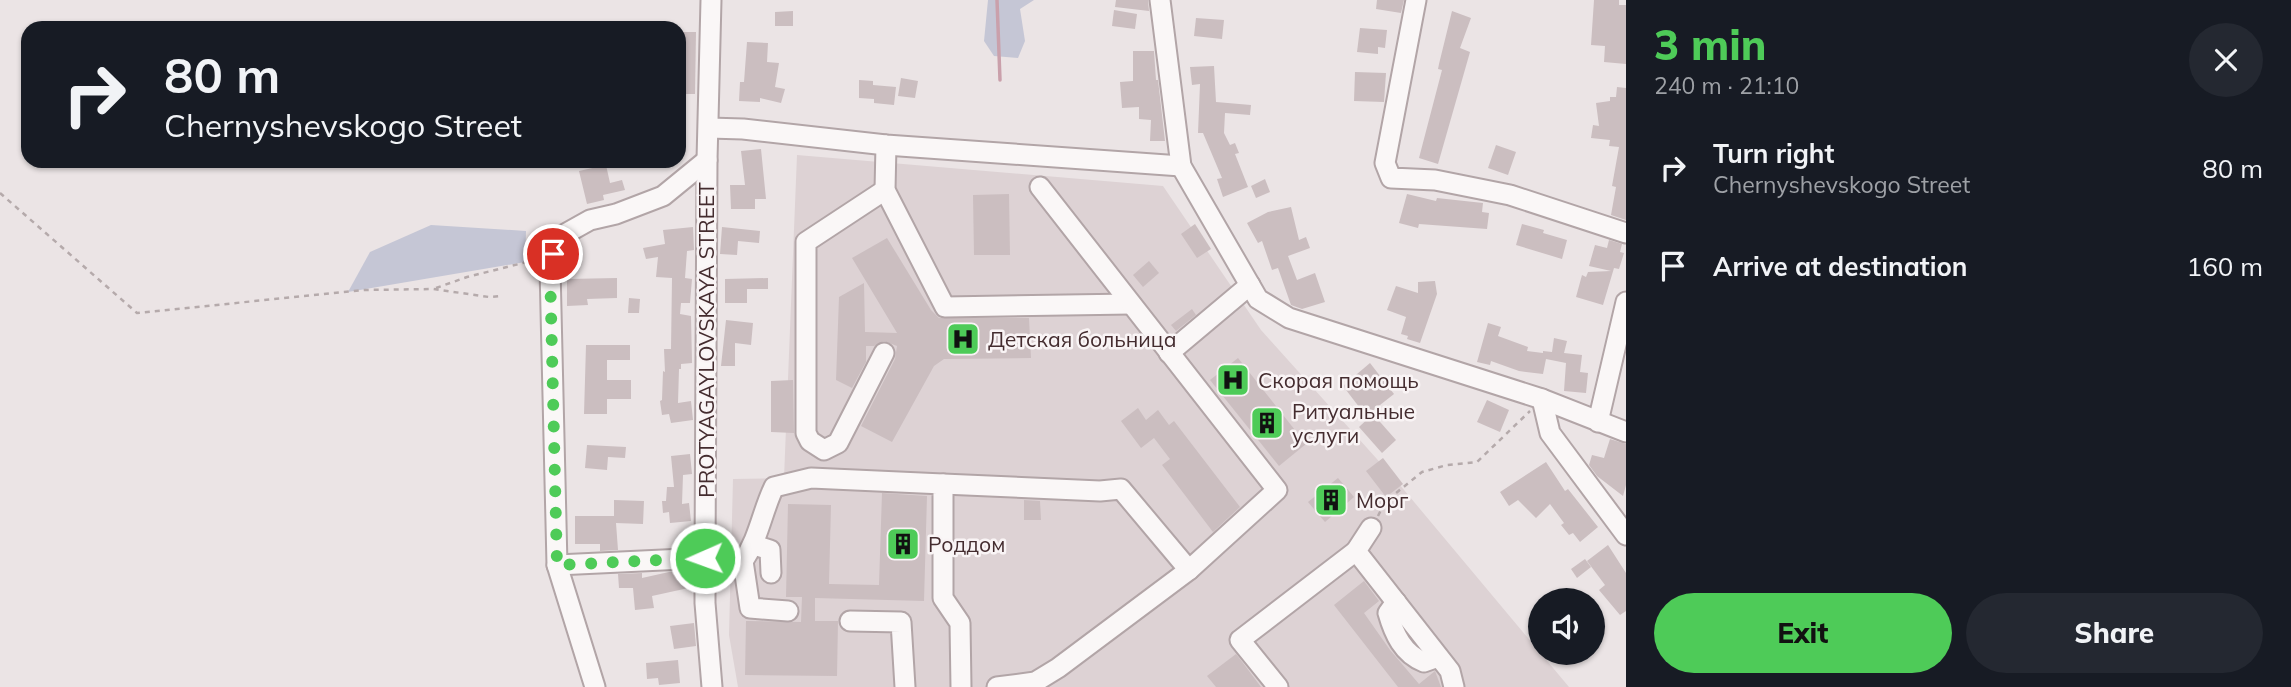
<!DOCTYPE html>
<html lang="en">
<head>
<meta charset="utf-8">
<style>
	:root { --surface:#171b24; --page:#242831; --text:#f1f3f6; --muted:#9ea1a6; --accent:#4ecb58 }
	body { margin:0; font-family:Mulish,sans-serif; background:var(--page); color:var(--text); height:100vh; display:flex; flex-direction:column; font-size:26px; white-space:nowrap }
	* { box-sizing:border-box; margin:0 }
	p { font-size:23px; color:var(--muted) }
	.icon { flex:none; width:38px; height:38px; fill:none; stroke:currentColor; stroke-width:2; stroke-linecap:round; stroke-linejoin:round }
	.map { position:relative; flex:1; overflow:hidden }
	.sheet { display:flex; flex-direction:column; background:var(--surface); width:665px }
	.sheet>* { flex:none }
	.guide { position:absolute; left:21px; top:21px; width:665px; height:147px; border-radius:21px; box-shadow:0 2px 5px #0004; background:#171b24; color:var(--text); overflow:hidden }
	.fabs { position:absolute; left:1528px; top:588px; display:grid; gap:14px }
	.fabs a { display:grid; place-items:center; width:77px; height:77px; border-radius:50%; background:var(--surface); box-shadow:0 2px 5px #0004; font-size:35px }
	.pin { position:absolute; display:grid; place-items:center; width:60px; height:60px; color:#fff; margin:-30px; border:4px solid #fff; border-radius:50%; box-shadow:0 2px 7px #0007 }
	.me { position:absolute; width:77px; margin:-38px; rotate:268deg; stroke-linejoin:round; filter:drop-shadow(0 0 5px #0008) }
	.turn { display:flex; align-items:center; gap:24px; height:147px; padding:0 28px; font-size:32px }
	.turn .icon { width:91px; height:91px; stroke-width:2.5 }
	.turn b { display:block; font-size:49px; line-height:60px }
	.round { display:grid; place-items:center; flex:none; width:74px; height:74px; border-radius:37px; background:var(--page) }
	.summary { display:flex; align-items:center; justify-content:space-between; height:119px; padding:0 28px }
	h1 { font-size:42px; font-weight:800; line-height:52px; color:var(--accent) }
	.primary-button { display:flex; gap:14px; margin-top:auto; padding:14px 28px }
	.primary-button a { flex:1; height:80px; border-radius:42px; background:var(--accent); color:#111; font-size:28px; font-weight:800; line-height:80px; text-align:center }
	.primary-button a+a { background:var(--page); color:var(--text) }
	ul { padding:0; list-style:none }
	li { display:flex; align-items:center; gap:21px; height:98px; padding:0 28px }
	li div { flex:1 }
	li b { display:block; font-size:26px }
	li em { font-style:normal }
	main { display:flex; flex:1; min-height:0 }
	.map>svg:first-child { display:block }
</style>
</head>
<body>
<main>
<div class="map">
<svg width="1626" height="687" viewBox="0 0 1626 687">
	<rect width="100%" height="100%" fill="#ebe4e5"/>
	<polygon fill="#ddd2d4" points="797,155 1163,186 1261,330 1394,478 1569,687 738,687 729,635 733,479 784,478"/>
	<g fill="#c5c6d5">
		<polygon points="988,0 1034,0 1020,9 1025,41 1018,58 994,56 984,41"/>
		<polygon points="431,225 526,231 525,262 348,292 370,252"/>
	</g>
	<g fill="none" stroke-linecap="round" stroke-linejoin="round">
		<polyline stroke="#caa0ab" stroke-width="3.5" points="997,0 1000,80"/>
	</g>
	<g fill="#cbbec0">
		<polygon points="1116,0 1148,0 1149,11 1115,7"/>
		<polygon points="1377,0 1404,0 1401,13 1376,9"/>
		<polygon points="1594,0 1619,0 1619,5 1626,5 1626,64 1604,62 1605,46 1591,45"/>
		<polygon points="1114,10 1137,14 1135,29 1112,26"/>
		<polygon points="793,11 793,26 775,26 775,12"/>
		<polygon points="1452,11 1471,18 1460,48 1470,52 1438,164 1419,158 1442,70 1438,69 1439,64"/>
		<polygon points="1196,18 1224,20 1222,39 1194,36"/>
		<polygon points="1360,28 1387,30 1385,48 1378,47 1378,54 1357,52"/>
		<polygon points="679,32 696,32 695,94 679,94"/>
		<polygon points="747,42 768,43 767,62 779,63 775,87 785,89 781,103 760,98 760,102 739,101 740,82 744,82"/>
		<polygon points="1133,51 1154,51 1156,80 1158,80 1165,141 1150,141 1151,120 1139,119 1139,107 1122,108 1120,82 1133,81"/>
		<polygon points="1214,66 1216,102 1251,105 1250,115 1225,113 1224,133 1230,145 1235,143 1239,153 1235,154 1248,187 1223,197 1217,179 1222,178 1203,133 1198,133 1200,84 1192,85 1190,67"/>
		<polygon points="1355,72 1386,73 1384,102 1354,101"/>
		<polygon points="901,78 918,81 915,98 898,96"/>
		<polygon points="859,80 873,81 873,85 896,87 894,105 874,103 874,99 859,98"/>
		<polygon points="1617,87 1626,88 1626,220 1611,215 1616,187 1612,186 1619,147 1609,146 1610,140 1591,138 1593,125 1599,126 1596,103 1610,101 1610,97 1616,97"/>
		<polygon points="1496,145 1516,152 1508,175 1488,168"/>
		<polygon points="761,149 766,199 755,199 755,209 731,209 730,185 745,185 741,151"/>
		<polygon points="606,165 610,183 622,180 625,190 603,195 604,200 587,204 579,171"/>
		<polygon points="1265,179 1270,192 1256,198 1251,186"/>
		<polygon points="1009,194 1010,255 974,255 973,195"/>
		<polygon points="1407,194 1436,201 1437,198 1483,203 1482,212 1489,213 1487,229 1419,224 1418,228 1399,223"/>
		<polygon points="1291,207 1299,240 1306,237 1310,248 1288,256 1297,280 1315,273 1325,302 1302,309 1291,305 1278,268 1272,270 1262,241 1258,243 1247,223 1268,212"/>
		<polygon points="1195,224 1211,249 1197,258 1181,234"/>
		<polygon points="1522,224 1544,230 1543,233 1567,240 1562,259 1516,245"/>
		<polygon points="693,227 694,250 687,251 685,278 692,279 690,303 681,303 680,314 691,316 692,363 681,364 681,369 679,369 678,403 691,401 693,420 671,423 669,414 662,415 660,401 662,400 663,371 665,372 664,349 671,349 672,278 656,277 658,257 646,259 643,248 665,244 663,230"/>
		<polygon points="722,227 760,231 759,243 738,241 737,255 720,254"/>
		<polygon points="887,238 931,310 939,318 1029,318 1031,358 944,359 934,366 892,442 861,426 895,359 897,346 884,341 874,346 866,346 866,362 852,388 836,380 839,297 864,283 865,332 897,333 852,258"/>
		<polygon points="1609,240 1622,244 1620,252 1624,253 1619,269 1614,268 1603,305 1576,297 1582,275 1586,277 1588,272 1611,271 1589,266 1595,245 1607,248"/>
		<polygon points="1149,261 1159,273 1143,287 1133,275"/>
		<polygon points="617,278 617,298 587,299 588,305 567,306 567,279"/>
		<polygon points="768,278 768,289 747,289 747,303 725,303 725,279"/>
		<polygon points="1435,281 1437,294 1420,343 1407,339 1408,336 1401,334 1406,317 1387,310 1396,286 1418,293 1418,282"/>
		<polygon points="629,298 640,299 639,313 628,313"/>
		<polygon points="1192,309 1196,315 1176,331 1171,325"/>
		<polygon points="726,320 753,323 751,345 735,343 735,366 721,366"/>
		<polygon points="1488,323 1501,327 1498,336 1528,347 1527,351 1543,353 1543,351 1552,352 1554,338 1567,341 1564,353 1582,355 1580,372 1588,373 1586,393 1564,391 1566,363 1546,359 1543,374 1519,371 1491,361 1490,365 1477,362"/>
		<polygon points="586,345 630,345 630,360 607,360 607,380 631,380 631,399 607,399 607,414 584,414"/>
		<polygon points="1238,358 1306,444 1279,466 1210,380"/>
		<polygon points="1370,363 1394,394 1366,416 1343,386"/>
		<polygon points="793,380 794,433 771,432 771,381"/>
		<polygon points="1487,400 1509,410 1500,432 1477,422"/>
		<polygon points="1138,408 1146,420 1158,410 1169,425 1174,421 1240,507 1213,532 1162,465 1170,459 1154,438 1141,448 1121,421"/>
		<polygon points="1373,414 1396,440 1382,453 1359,427"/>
		<polygon points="1610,439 1626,444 1626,485 1623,496 1597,476 1589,465 1592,455 1604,458"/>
		<polygon points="587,445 626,447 625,458 608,457 607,470 585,468"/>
		<polygon points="690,454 692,474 683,475 682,504 689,503 691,521 670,523 669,512 663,513 662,501 666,501 667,487 674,487 671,456"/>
		<polygon points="1383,458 1403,484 1386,497 1366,471"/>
		<polygon points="1546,462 1565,491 1568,489 1598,527 1580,542 1573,533 1569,535 1561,525 1564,523 1550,504 1536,518 1518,500 1509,506 1500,492"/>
		<polygon points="1338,478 1354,497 1325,522 1308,502"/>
		<polygon points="882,493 927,496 924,601 815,598 815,621 838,621 837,676 745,675 746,621 801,622 802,597 786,597 788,504 831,505 829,584 879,585"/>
		<polygon points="614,500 644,501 643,524 616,523 618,550 600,551 600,544 575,544 575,516 614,516"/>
		<polygon points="1024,500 1040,501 1041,520 1024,520"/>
		<polygon points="1608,545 1626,573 1626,611 1620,615 1599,590 1605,585 1587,561"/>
		<polygon points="1585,559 1591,567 1577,578 1571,569"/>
		<polygon points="690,571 693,587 652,596 654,608 635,610 633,588 619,588 618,574 642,573 642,578 669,572"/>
		<polygon points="1364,581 1379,601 1364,613 1390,650 1419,684 1435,671 1441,687 1398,687 1334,605"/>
		<polygon points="694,623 696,646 674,649 670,626"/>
		<polygon points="1236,654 1240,659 1261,687 1216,687 1207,676"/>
		<polygon points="678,660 680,683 659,685 658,678 647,679 646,663"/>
	</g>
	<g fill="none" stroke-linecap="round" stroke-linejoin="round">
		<defs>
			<g id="minor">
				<polyline points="711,0 707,160 705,558 705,603 712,687"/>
				<polyline points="1160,0 1181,166 1258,299 1289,318 1542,399 1626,432"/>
				<polyline points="1416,0 1385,163 1391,178 1435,180 1510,195 1626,233"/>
				<polyline points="709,128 743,129 886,145 1181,166"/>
				<polyline points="886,145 885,190 945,307 1131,304"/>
				<polyline points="884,353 838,443 824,450 810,441 806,433 806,242 885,190"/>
				<polyline points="1169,353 1250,285"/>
				<polyline points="1542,399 1550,433 1626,535"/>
				<polyline points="1598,422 1626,302"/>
				<polyline points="943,484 1100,491 1121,489 1189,570"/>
				<polyline points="1371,528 1356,551 1450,671 1454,687"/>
				<polyline points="754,545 770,550 771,573"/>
				<polyline points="743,561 750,608 788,611"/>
				<path d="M 557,565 L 705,558 L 743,561 C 759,538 762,512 774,487 L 811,478 L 943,484 L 943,598 L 960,623 L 961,687"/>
				<path d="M 1396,602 L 1388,613 C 1394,634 1403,654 1424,662 L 1438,657"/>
				<polyline points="850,621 901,622 905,687"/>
				<polyline points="595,687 557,565 550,268 556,239 590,220 616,214 663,196 707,160"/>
				<polyline points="997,687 1035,682 1058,668 1189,570 1277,490 1040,187"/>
				<polyline points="1278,687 1240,640 1356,551"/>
			</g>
		</defs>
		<use href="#minor" stroke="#b2a5a7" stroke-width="23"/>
		<g stroke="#b5aaab" stroke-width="2.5" stroke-dasharray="5 5" stroke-linecap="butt">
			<polyline points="0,193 137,313 364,290 433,289 489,297 501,296"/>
			<polyline points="436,288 467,277 531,261 536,257"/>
			<polyline points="1378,516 1385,502 1422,472 1447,465 1477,462 1530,411"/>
		</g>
		<use href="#minor" stroke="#faf7f7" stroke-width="19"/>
	</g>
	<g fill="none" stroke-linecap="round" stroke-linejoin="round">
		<polyline stroke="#4ecb58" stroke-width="12" stroke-dasharray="0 21.6" points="553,254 550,268 557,565 705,558"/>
	</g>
	<defs>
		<symbol id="hospital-square" viewBox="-11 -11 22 22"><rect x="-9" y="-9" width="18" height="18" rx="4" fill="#4ecb58" stroke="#f9f4f5"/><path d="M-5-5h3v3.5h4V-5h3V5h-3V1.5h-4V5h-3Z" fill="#111"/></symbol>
		<symbol id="building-square" viewBox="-11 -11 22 22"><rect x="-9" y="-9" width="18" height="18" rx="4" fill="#4ecb58" stroke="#f9f4f5"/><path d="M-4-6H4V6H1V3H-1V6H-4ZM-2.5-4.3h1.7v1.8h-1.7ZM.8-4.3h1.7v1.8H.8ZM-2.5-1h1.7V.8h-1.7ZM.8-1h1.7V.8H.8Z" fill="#111"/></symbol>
	</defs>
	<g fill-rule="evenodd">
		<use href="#hospital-square" x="944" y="320" width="38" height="38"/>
		<use href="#hospital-square" x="1214" y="361" width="38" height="38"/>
		<use href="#building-square" x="1248" y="404" width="38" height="38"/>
		<use href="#building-square" x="1312" y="481" width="38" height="38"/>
		<use href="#building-square" x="884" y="525" width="38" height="38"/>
	</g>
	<g text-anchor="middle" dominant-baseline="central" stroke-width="5" stroke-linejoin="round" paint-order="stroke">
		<g font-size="21" fill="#442c2f" stroke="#f9f4f5" text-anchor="start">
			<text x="988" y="339">Детская больница</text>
			<text x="1258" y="380">Скорая помощь</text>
			<text x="1292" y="411">Ритуальные<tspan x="1292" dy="24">услуги</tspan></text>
			<text x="1356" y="500">Морг</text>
			<text x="928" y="544">Роддом</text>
		</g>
		<g font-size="21" fill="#442c2f" stroke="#f9f4f5">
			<text transform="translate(706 340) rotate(-90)">PROTYAGAYLOVSKAYA STREET</text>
		</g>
	</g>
</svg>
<div class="fabs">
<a><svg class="icon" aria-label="sound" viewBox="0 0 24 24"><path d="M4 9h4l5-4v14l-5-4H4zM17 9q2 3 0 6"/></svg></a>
</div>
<div class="pin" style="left:553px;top:254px;background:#d93025"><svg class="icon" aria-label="arrive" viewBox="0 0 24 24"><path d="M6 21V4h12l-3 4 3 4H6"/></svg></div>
<svg class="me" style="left:705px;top:558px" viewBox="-20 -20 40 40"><circle r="17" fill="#4ecb58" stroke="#fff" stroke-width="3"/><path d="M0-11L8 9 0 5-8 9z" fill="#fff"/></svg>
<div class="guide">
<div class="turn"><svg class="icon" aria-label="right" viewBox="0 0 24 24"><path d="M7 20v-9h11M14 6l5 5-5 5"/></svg><div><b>80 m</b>Chernyshevskogo Street</div></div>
</div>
</div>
<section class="sheet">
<div class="summary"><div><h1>3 min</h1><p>240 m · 21:10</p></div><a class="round"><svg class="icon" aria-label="close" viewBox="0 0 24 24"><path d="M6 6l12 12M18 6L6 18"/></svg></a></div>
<ul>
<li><svg class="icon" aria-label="right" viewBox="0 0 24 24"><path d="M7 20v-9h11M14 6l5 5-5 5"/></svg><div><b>Turn right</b><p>Chernyshevskogo Street</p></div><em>80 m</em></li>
<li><svg class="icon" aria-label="arrive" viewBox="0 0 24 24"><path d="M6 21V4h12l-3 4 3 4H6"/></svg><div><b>Arrive at destination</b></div><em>160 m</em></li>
</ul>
<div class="primary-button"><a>Exit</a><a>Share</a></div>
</section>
</main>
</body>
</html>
